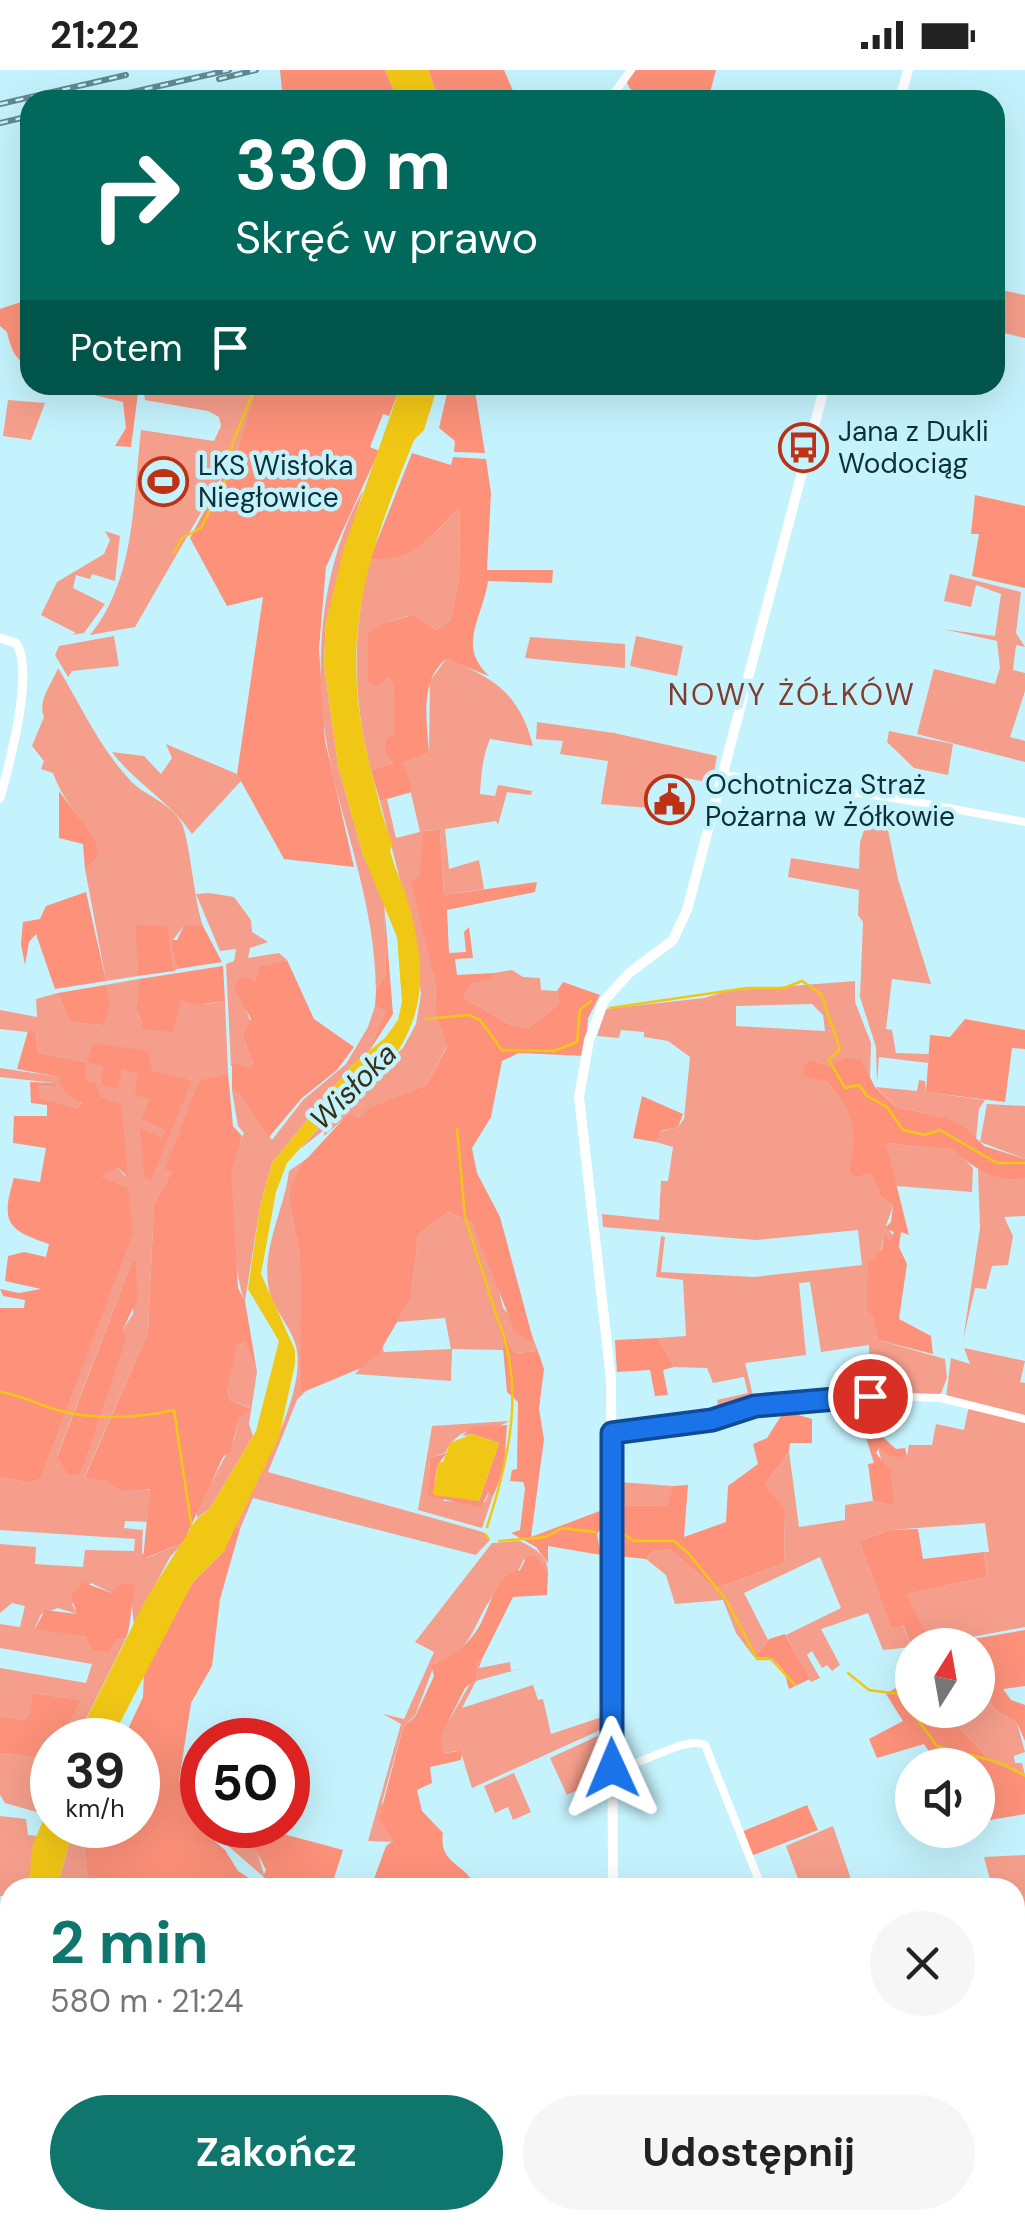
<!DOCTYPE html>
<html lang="pl">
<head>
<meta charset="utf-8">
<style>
	:root { --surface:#fff; --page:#f6f6f6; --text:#222; --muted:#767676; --accent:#0f766e }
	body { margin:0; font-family:"DM Sans",sans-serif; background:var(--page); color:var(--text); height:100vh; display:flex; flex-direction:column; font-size:38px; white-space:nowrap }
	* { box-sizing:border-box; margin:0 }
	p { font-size:32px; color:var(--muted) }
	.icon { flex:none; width:55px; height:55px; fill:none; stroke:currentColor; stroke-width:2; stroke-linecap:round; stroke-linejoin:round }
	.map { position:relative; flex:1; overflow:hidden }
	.side { position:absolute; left:0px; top:1808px; width:1025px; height:352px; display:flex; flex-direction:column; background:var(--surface); border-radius:30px 30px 0 0; box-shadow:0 10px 40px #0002 }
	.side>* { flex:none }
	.top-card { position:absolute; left:20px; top:20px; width:985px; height:305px; border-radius:30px; box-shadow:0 10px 40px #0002; background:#00695c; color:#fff; overflow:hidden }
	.needle { width:65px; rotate:11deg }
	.controls { position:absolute; left:895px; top:1558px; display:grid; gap:20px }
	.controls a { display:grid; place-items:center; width:100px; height:100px; border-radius:50%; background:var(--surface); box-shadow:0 10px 40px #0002; font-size:50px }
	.speed { position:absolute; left:30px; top:1648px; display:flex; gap:20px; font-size:50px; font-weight:700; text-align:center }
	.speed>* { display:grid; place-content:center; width:130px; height:130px; border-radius:50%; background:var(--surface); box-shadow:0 10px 40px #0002; line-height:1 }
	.speed small { font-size:25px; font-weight:400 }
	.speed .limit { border:15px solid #d22; background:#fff; color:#111 }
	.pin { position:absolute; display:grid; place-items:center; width:85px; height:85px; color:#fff; margin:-42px; border:5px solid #fff; border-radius:50%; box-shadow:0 2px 10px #0007 }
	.me { position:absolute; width:110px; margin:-55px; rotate:359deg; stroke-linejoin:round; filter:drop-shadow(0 0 8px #0008) }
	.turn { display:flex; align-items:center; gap:35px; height:210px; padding:0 50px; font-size:45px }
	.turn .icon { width:130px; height:130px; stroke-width:2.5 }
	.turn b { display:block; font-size:70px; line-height:85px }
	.then { display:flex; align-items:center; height:95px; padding:0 50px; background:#0003; gap:20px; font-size:38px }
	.round { display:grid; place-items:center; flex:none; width:105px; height:105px; border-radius:52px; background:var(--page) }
	.headline { display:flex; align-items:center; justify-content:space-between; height:170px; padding:0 50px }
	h1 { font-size:60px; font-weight:700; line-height:75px; color:var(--accent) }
	.cta { display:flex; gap:20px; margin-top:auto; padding:20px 50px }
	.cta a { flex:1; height:115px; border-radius:60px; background:var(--accent); color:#fff; font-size:40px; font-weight:700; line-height:115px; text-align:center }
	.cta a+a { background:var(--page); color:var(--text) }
	.status { display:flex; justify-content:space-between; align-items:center; height:70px; padding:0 50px; background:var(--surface); direction:ltr }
	.status svg { height:28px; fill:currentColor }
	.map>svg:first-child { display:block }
</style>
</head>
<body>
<div class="status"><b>21:22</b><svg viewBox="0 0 49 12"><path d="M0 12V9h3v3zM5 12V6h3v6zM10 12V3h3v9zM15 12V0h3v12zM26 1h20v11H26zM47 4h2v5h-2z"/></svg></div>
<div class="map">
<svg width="1025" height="2159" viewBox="0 0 1025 2159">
	<rect width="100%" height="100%" fill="#c5f3fd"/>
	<g fill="#f59e8b" fill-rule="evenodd">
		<polygon points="995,219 1025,225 1025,268 995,261 1000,243 995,239"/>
		<path d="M 143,315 L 257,315 L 237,380 L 135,557 L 90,565 C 136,509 133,428 141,360 L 214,371 L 221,356 L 219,347 L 208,341 L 145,330 Z"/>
		<polygon points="8,330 45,333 31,370 3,366"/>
		<path d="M 363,420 L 326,552 L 324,594 L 338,695 L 363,785 L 384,832 L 386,904 L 376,921 C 375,852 356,792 338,726 C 311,627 313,511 363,420 Z"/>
		<path d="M 460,436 L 459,510 L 450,551 L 436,560 L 412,545 L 381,554 L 383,611 L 391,608 L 393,614 L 396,665 L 386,669 L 394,693 L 371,700 C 352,626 352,562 370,489 C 410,493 436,464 460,436 Z"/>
		<polygon points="105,461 120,466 115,511 92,504 90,509 76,505 73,518 105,534 84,563 72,565 76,563 41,545 57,512 104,484 110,470"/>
		<polygon points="950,504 1021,522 1016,563 1025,577 1016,575 1013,600 1025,603 1025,621 1010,667 1025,671 1025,692 917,664 934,599 995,614 1000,598 997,571 942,559 995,566 1001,524 976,515 971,537 944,531"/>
		<polygon points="114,566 119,596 72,601 68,607 55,585 59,576"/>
		<polygon points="636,566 683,576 677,606 630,596"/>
		<polygon points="530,567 625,574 625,598 525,588"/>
		<path d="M 446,589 C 494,607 520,624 533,676 L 490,669 C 482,688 481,707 480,724 L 495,726 L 498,715 L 532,721 L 531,725 L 507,722 L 498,755 L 496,751 L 445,759 L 449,799 L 479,790 L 484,819 L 444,825 L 440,760 L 423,761 L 421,850 L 436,916 L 435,941 L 447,976 L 426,1015 L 370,1038 L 358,1048 L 348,1045 L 324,1066 L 324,1060 L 300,1079 L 341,1033 L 403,978 L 416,954 L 421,924 L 414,865 L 380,731 L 387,729 L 396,768 L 420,762 L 404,693 L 429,683 L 430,611 Z"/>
		<path d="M 58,598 C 82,637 96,672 128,708 C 143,726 168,730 181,752 C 189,764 194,831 203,856 L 184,856 L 172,871 L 177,899 L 174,901 L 169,871 L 137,855 L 138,906 L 106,911 L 85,799 L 99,786 C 91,758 64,735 53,703 L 41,699 L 44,691 L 32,676 L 44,647 C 37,630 52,614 58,598 Z"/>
		<polygon points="537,652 614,663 717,686 712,713 670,705 661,739 601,734 608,691 560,684 563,671 536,669"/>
		<polygon points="889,661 953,674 948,705 914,698 887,672"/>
		<path d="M 166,674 L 237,704 L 241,711 L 192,764 C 170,731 136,714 112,682 L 144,686 L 161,704 L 172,688 Z"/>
		<polygon points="867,752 887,755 898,809 931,914 892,909 886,959 892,960 896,983 929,984 928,993 879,987 877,1013 876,977 860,927 863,852 858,845 859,820 788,807 791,788 859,799 860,772"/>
		<polygon points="209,823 234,827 251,850 252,862 268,872 250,878 248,888 279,883 287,890 259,896 255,911 246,909 246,939 252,956 243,967 253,993 250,998 231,996 226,894 234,891 236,879 220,881 196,824"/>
		<polygon points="512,900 523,907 540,908 541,920 557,921 559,934 528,958 509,954 463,927 471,914 490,910 494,903"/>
		<path d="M 139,909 L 136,938 L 142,954 L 181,930 L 206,934 L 225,931 L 228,1003 L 199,1012 L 166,1098 L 172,1101 L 154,1134 L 148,1262 L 85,1406 L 150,1420 L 147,1452 L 125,1451 L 124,1458 L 142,1460 L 143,1456 L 142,1483 L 147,1488 L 183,1473 L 170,1487 L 134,1555 L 131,1529 L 135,1516 L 112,1523 L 91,1513 L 72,1534 L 77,1544 L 58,1538 L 41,1544 L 35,1558 L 86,1567 L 93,1575 L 126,1568 L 82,1657 L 70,1652 L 79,1630 L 34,1623 L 30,1644 L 23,1650 L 0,1646 L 0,1598 L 86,1613 L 92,1594 L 0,1578 L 0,1554 L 20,1557 L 25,1536 L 12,1533 L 0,1543 L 0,1474 L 36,1477 L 35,1494 L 83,1497 L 85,1480 L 134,1481 L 135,1469 L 0,1460 L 0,1407 L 27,1412 L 100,1107 L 118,1098 L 126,1107 L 101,1027 L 84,1011 L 87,992 L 38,983 L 36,963 L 0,959 L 0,940 L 37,947 L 36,929 L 58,923 L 70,952 L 104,955 L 105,915 ZM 104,996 L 192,1010 L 145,1100 L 139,1059 L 161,1067 L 165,1060 L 138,1003 L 121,999 L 100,1014 ZM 132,1191 L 133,1244 L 123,1259 L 127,1268 L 78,1405 L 57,1386 Z"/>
		<path d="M 855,911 L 855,932 L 871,973 L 870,1009 L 861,990 L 828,997 L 825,1010 C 856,1046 858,1055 849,1101 L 871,1101 L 880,1125 L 893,1136 L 886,1156 L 894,1167 L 891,1172 L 884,1163 C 878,1199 872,1233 878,1270 L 945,1289 L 947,1308 L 941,1323 L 934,1326 L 869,1324 L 869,1275 L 821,1282 L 810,1212 L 799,1213 L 806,1285 L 745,1293 L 755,1334 L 720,1345 L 717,1330 L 748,1323 L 744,1307 L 713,1313 L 707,1298 L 674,1297 L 658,1268 L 686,1266 L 683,1210 L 656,1207 L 661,1166 L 665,1167 L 661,1202 L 754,1207 L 862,1195 L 858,1160 L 756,1170 L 603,1157 L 602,1144 L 659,1150 L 661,1111 L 668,1111 L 673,1077 L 656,1072 L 660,1062 L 678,1057 L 684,1049 L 690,987 L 668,971 L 644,967 L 644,962 L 621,960 L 619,968 L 597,966 L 606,939 L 704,928 L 727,921 ZM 812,934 L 823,945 L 825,961 L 736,956 L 736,936 Z"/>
		<path d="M 375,936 L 385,941 L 368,983 L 351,996 L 272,1093 L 260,1136 L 245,1231 C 236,1216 227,1122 231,1101 C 233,1088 239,1074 244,1063 L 238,1056 L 232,1020 L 239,1021 L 272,1070 L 303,1030 L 346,994 L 368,957 Z"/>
		<polygon points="0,998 61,1007 59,1015 69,1027 82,1031 77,1038 38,1028 38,1016 54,1017 55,1013 0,1007"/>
		<polygon points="919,1010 925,1011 926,1022 985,1030 979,1039 976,1069 944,1047 896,1037 876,1017 917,1021"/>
		<polygon points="987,1034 1025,1036 1025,1089 980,1072"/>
		<polygon points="886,1073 956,1080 973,1098 972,1122 896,1116"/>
		<path d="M 309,1087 L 288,1125 L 300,1187 L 302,1323 L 307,1320 L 297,1330 L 268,1402 L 483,1462 L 490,1470 L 476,1485 L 253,1428 L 240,1459 L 235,1455 C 255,1412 308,1324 296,1276 C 290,1254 270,1237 268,1213 C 263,1175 285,1137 289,1101 Z"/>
		<polygon points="978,1099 1006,1108 1025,1107 1025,1146 1004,1147 1013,1166 1008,1195 992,1196 986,1219 975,1218 963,1270 980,1158"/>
		<polygon points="448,1142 472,1153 494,1201 503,1238 533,1271 530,1261 538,1281 515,1283 502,1259 503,1280 452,1279 451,1311 355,1304 382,1276 384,1282 451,1279 445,1248 397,1252 411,1228 418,1165"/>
		<polygon points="245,1271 257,1302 249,1354 253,1366 211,1437 197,1448 197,1439 234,1370 239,1346 250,1338 230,1330 227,1321 236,1274"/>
		<polygon points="964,1278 1025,1291 1020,1312 1025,1313 1025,1346 946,1328 951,1288 970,1294"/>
		<polygon points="969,1336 1025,1350 1025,1557 930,1575 905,1524 987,1507 984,1482 989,1482 985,1453 890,1460 859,1471 891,1558 902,1554 912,1577 883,1580 868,1543 821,1559 840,1595 832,1601 827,1595 822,1598 812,1581 807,1585 820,1608 811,1612 786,1565 841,1538 820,1487 744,1523 768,1570 754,1587 736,1563 723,1530 675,1534 666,1505 646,1489 652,1482 670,1479 715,1519 784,1493 785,1441 765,1415 789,1381 799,1457 845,1450 845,1435 872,1431 894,1436 878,1378 907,1386 909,1375 932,1375 936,1354 964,1360"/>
		<path d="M 509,1351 C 486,1367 463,1348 445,1383 L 430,1388 L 429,1400 L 444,1431 L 485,1432 L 489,1423 L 493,1426 L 482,1458 L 418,1440 L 432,1356 Z"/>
		<polygon points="619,1412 673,1416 668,1436 618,1435"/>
		<path d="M 520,1471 C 533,1478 548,1484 548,1502 L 534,1486 L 523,1490 C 519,1505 506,1510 497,1521 C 474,1546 474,1585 435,1593 L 415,1646 L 403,1657 L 382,1732 L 393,1772 L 368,1771 L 401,1654 L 383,1644 L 404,1649 L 434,1582 L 415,1572 L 492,1473 Z"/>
		<polygon points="476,1588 482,1589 479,1598 510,1592 511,1601 523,1598 476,1611 462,1638 533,1615 538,1630 543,1629 551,1664 608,1645 607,1657 472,1718 462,1686 456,1681 444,1683 439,1668 471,1612"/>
		<polygon points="978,1622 985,1622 994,1639 1017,1653 1025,1682 1014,1686 1015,1693 1022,1693 1025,1705 992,1692 942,1640 978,1640"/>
		<polygon points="604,1663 609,1665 608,1706 567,1725 550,1688"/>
		<polygon points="0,1683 52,1690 52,1727 47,1745 5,1733 0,1725"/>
		<polygon points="514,1703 531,1742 513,1750 508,1737 495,1743 484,1716"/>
		<polygon points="0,1746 26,1749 28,1765 38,1766 28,1817 10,1818 10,1827 0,1826"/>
		<polygon points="74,1755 90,1755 84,1776 88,1817 57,1818"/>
		<polygon points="210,1755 249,1755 265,1808 211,1761"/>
		<polygon points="833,1756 853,1815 801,1817 786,1776"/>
		<polygon points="1025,1785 1025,1859 1015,1860 1015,1818 992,1817 984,1787"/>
		<polygon points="1015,1883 1025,1887 1025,2003 1015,2004"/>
		<polygon points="376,2150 523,2150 523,2152 486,2152 518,2156 513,2159 375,2159"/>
	</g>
	<g fill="#fd917a">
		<polygon points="280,0 385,0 398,30 283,30"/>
		<polygon points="428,0 504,0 517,30 439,30"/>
		<polygon points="634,0 716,0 708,30 654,30 630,19 627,12"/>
		<path d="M 30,229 L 30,295 C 15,293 10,275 7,262 L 0,256 L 0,239 Z"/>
		<polygon points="53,315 139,315 131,377 115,376 126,358 123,332"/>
		<polygon points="257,315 401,315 389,346 383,344 370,377 379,381 326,497 319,578 325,671 354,797 284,789 237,704 263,527 227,536 190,468 237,380"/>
		<polygon points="449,315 474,315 485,383 454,382 455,371 439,358"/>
		<path d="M 412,383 L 451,395 L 453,387 L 486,389 L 491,423 L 487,500 L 553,500 L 552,513 L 488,511 C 483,548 456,575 489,606 L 446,589 C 419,611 427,652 429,683 L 404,693 L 412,722 L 380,731 L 371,700 L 394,693 L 385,681 L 386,669 L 395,664 L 393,614 L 390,608 L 376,616 L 368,612 L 368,564 L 381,554 L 413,545 L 436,560 L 450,551 L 459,510 L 460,437 C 432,465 414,493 370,489 Z"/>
		<polygon points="975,425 1025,436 1025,518 972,506 979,464 971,464"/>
		<polygon points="59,721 95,770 99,786 85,799 83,774 59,768"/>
		<polygon points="440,760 444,825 537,812 535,822 447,840 449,883 466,882 464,862 469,857 473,888 455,889 457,905 494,903 491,910 471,914 463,927 509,954 528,958 559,934 557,921 563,912 600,925 588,948 585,986 519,983 502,991 491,1047 472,1078 477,1103 500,1147 534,1273 515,1262 472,1153 448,1142 418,1165 411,1228 379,1283 361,1298 301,1323 300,1187 288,1125 302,1094 348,1044 358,1048 369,1038 426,1015 447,977 435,941 436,916 411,811 420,806 423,761"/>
		<polygon points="86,822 106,911 55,919 36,864 29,872 25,895 21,874 23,852 40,849 46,836"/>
		<polygon points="384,832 393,944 368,983 385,941 375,936 376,921 386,904"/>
		<polygon points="136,855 167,856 174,901 138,906"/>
		<polygon points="184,856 203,856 222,892 177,899 171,870 177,870"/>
		<polygon points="287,890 314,949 354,977 337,1000 302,1028 269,1067 239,1022 232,1020 232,993 250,998 253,993 243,967 251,949 234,917 242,906 255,911 259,896"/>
		<polygon points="223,896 225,931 195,935 181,930 173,962 144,959 136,938 139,909"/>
		<polygon points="105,915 110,932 104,955 70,952 58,923"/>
		<polygon points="965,949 1025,960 1025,979 1012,978 1005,1032 926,1022 930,965 950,967"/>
		<path d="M 28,961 L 36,963 L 38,983 L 87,992 L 93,973 L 148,981 L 152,1001 L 192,1010 L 151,1110 L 145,1108 L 139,1058 L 161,1067 L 165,1060 L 142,1049 L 150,1029 L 135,1025 L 138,1004 L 122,999 L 118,1018 L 100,1015 L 103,996 L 87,992 L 85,1011 L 95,1013 L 101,1027 L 121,1034 L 128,1107 L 118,1098 L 101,1107 L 128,1118 L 133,1163 L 40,1408 L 27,1412 L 0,1407 L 0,1238 L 24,1238 L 25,1230 L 3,1226 L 0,1219 L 19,1223 L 41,1219 L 5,1211 L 8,1186 L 24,1182 L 46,1187 L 49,1174 C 8,1160 0,1153 14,1108 L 40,1112 L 46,1078 L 13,1073 L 14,1046 L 47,1046 L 47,1035 L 31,1033 L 30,1012 L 55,1013 L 55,1017 L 38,1016 L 39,1028 L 77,1038 L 82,1032 L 69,1027 L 59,1015 L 60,1007 L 17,999 Z"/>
		<path d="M 845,988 L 861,990 L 875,1017 L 896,1037 L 944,1047 L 966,1058 L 984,1076 L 1025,1089 L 1025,1107 C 1002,1115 972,1099 955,1080 L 886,1073 L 909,1165 L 901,1162 L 899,1177 L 907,1194 L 899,1249 L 931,1266 L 933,1284 L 878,1270 L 874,1248 L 867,1239 L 868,1194 L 882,1180 L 884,1162 L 890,1171 L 894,1162 L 885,1158 L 891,1152 L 893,1136 L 880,1125 L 871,1102 L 855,1107 L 849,1101 C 857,1055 856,1046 825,1010 L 803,1007 L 804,995 L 811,990 L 828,997 Z"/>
		<polygon points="228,1003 233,1056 242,1066 231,1102 238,1218 245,1231 257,1302 245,1272 237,1274 227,1321 230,1330 251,1339 239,1347 231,1380 223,1387 183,1473 143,1489 150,1419 120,1420 107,1411 85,1407 148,1262 154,1134 172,1101 165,1099 199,1011"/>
		<polygon points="642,1026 683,1044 678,1057 661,1061 656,1072 633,1068"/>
		<polygon points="132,1191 136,1193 137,1230 123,1259 127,1268 82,1398 78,1405 69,1405 57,1387"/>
		<polygon points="501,1257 515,1283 538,1281 544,1299 539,1339 544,1369 531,1467 605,1439 604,1454 597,1464 601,1485 548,1476 548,1493 536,1477 511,1463 520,1460 525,1418 523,1412 510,1411 512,1400 517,1399 518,1332 507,1322"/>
		<polygon points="658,1268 674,1297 663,1300 668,1325 655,1326 650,1300 617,1302 615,1270"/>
		<polygon points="795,1344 812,1349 812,1373 790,1373 789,1381 765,1415 785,1440 784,1493 715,1519 670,1479 652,1482 646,1489 617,1486 618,1435 667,1436 673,1416 688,1415 684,1467 726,1452 728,1416 758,1394 753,1374 767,1368 781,1346"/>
		<polygon points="867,1353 896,1379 905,1378 907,1387 889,1386 879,1378 876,1383 891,1402 894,1436 873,1431 868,1394 874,1393 866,1368 843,1355"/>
		<polygon points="507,1355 504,1399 493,1426 488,1423 481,1437 428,1426 430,1388 447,1383 438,1394 432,1423 479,1431 499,1373 472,1364 462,1366 473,1357"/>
		<polygon points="235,1455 240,1459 220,1529 212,1596 191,1633 179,1711 198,1732 205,1763 225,1780 238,1801 263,1817 88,1817 84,1776 90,1755 138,1755 138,1670 123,1670 143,1627 144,1603 153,1585 193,1512 224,1481"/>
		<polygon points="918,1459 923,1489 984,1482 987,1507 906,1524 930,1571 930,1575 912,1577 903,1555 891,1558 859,1471 890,1460"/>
		<path d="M 527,1486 L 535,1486 L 548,1502 L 547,1525 L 513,1527 L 482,1589 L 476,1589 L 476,1609 L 465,1618 L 440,1668 L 444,1683 L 461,1681 L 461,1690 L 430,1697 L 432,1713 L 417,1720 L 422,1741 L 443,1763 C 438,1795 468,1794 475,1817 L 371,1817 L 386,1776 L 393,1771 L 379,1749 L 403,1657 L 415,1647 L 434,1606 L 431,1595 C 450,1588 462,1580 475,1563 C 490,1544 492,1506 520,1500 Z"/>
		<path d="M 82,1512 L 112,1523 L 121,1514 L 136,1515 C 129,1534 133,1550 126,1568 L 116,1570 L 108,1582 L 93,1580 L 86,1567 L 35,1559 L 45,1540 L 77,1544 L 71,1527 Z"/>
		<polygon points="1025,1560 1025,1616 1003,1619 1011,1630 1025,1635 1025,1671 1017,1653 994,1639 985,1622 978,1622 981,1584 973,1569"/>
		<polygon points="785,1564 810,1609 789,1619 784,1601 772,1588 754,1587 769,1569"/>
		<polygon points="912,1608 912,1640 942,1640 992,1692 1025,1705 1025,1744 978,1752 978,1695 938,1695 924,1674 877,1688 869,1669 903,1651 886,1624"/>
		<polygon points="33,1623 80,1630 70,1652 82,1657 76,1670 52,1670 52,1690 0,1683 0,1646 23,1650 30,1644"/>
		<polygon points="807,1735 818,1760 751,1786 741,1762"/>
		<polygon points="249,1755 343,1780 331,1817 279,1817 263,1807 266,1800 248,1764"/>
		<polygon points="54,2150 189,2150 178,2159 56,2159"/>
	</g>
	<g fill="#f1c715">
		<polygon points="385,0 428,0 439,30 398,30"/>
		<path d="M 401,315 L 438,315 L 424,360 L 414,370 C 366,490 337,569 371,700 C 378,724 382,751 393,774 L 390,780 C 394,798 403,814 408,831 C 430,914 425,953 371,1018 L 367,1020 L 365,1014 L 341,1033 L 287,1093 L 276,1122 L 261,1204 L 295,1280 L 295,1294 L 279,1367 L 224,1481 L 193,1512 L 111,1670 L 76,1670 L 145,1531 L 196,1450 L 211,1437 L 256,1361 L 279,1271 L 248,1219 L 260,1136 L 272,1093 L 351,996 L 385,968 L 398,950 L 402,932 L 397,867 L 363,785 L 338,695 L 324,594 L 326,552 L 344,478 Z"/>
		<polygon points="472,1364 499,1373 479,1431 433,1425 438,1393 443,1392 450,1373"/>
		<polygon points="52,1727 52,1755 74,1755 57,1817 28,1817 33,1775"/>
	</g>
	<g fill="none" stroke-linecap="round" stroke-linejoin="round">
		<g stroke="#f1c715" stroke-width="2.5">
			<polyline points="174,483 182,468 201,458 226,409 233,372 256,315"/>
			<polyline points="610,938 747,918 784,918 802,911 821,924 840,979 829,990 845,1018 859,1015 867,1026 887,1037 903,1060 925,1065 940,1060 997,1093 1025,1093"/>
			<polyline points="426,949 469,945 480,950 502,980 554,981 577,972 580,940 591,931"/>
			<polyline points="457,1059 465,1147 496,1244"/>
			<path d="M 0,1322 C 23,1325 39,1336 61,1341 C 95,1350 140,1348 174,1340 L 192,1459"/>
			<path d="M 487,1457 C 509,1389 526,1316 497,1247"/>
			<polyline points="619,1461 634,1471 674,1471 689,1484 727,1531 757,1589 771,1589 795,1615"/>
			<polyline points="485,1464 488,1468"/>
			<polyline points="499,1471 546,1467 562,1458 595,1462"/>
			<polyline points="848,1603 869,1620 899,1624 937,1676 1001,1693 1025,1706"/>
		</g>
		<g stroke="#fff" stroke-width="8">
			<polyline points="609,30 631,0"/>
			<polyline points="723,705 894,728 1025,752"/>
			<polyline points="612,1363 711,1350 755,1336 869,1326 941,1328 1025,1349"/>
			<path d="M 612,1697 C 641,1699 684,1664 705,1675 L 762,1818"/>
			<polyline points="915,2150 920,2159"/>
		</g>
		<path stroke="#fff" stroke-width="9" d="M 0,568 L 16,573 C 35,600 9,696 0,728"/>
		<g stroke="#fff" stroke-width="10">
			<polyline points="900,30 908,0"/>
			<polyline points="613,1818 611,1309 579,1027 589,970 604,931 629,903 673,870 687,840 825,315"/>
			<polyline points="615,2150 615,2159"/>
		</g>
		<defs>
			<g id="rail">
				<polyline points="219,9 256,0"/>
				<polyline points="98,30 229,0"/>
				<polyline points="0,34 126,5"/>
				<polyline points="0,53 30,46"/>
			</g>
		</defs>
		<use href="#rail" stroke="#618991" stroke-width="6"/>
		<use href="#rail" stroke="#c5f3fd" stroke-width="2.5" stroke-dasharray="8" stroke-linecap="butt"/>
	</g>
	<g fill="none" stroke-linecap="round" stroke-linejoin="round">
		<defs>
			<polyline id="route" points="612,1698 612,1363 712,1350 755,1336 870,1326"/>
		</defs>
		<use href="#route" stroke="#114b97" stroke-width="25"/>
		<use href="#route" stroke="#1a73e8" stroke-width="18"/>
	</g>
	<defs>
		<symbol id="bus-ring" viewBox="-11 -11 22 22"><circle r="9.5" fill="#c5f3fd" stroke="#bd3215" stroke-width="1.5"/><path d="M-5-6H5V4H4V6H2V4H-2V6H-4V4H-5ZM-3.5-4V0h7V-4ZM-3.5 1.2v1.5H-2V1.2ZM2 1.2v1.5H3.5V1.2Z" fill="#bd3215"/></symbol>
		<symbol id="stadium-ring" viewBox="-11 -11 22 22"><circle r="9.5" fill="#c5f3fd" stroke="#bd3215" stroke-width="1.5"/><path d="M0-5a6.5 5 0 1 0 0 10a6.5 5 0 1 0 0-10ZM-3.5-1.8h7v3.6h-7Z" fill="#bd3215"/></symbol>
		<symbol id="civic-ring" viewBox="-11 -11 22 22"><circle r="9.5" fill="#c5f3fd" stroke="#bd3215" stroke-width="1.5"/><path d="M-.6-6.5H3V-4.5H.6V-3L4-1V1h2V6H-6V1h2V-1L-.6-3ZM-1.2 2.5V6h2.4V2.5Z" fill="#bd3215"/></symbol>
	</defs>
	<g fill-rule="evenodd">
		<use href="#bus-ring" x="776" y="350" width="55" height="55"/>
		<use href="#stadium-ring" x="136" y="384" width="55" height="55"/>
		<use href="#civic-ring" x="642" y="702" width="55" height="55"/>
	</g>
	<g text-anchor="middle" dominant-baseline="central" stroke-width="9" stroke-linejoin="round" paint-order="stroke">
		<g font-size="28" fill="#0d3037" stroke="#c5f3fd" text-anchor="start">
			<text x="838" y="361">Jana z Dukli<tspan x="838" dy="32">Wodociąg</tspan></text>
			<text x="198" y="395">LKS Wisłoka<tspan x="198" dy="32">Niegłowice</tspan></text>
			<text x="705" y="714">Ochotnicza Straż<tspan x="705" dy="32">Pożarna w Żółkowie</tspan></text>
		</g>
		<g font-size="30" letter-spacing="2.5" fill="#823c2e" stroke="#c5f3fd">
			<text x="792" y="624">NOWY ŻÓŁKÓW</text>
		</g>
		<g font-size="30" font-style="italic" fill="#383119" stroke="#c5f3fd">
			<text transform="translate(353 1016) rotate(-45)">Wisłoka</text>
		</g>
	</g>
</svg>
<div class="controls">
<a><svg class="needle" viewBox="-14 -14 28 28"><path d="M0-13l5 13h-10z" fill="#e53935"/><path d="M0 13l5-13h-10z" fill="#767676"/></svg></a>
<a><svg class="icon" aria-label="sound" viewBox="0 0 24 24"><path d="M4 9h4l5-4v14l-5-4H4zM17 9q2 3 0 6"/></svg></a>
</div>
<div class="speed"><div>39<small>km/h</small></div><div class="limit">50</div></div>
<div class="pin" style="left:870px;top:1326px;background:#d93025"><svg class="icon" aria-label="arrive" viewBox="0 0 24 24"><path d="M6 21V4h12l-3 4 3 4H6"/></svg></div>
<svg class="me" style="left:612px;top:1698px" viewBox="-20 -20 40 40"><path d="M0-17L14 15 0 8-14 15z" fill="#1a73e8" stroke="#fff" stroke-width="4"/></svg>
<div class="top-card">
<div class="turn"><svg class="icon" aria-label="right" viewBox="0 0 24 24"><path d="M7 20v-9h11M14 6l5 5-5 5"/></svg><div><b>330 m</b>Skręć w prawo</div></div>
<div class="then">Potem<svg class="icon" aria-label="arrive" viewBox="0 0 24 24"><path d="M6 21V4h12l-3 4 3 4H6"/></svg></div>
</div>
<section class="side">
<div class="headline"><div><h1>2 min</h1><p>580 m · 21:24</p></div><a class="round"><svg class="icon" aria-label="close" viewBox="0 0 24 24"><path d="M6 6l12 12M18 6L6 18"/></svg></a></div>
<div class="cta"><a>Zakończ</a><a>Udostępnij</a></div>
</section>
</div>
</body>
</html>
